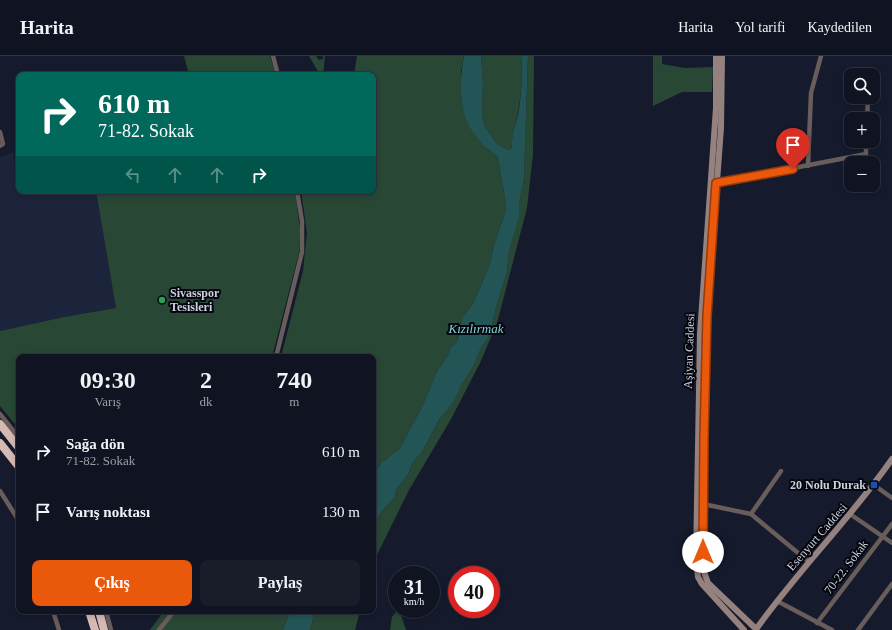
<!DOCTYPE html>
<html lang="tr">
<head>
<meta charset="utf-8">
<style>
	:root { --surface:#101422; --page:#191d2a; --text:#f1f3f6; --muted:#9c9ea5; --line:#303340; --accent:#ea580c }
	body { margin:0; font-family:"Times New Roman",serif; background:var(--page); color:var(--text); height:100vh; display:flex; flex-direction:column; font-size:15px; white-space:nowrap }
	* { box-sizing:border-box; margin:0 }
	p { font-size:13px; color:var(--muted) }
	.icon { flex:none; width:22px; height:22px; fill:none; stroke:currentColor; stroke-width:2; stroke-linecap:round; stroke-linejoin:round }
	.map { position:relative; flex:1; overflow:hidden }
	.details { position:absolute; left:16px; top:298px; width:360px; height:260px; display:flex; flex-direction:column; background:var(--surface); border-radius:8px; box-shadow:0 2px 6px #0003,0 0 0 1px var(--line) }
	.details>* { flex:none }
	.top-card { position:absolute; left:16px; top:16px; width:360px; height:122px; border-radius:8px; box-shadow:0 2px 6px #0003,0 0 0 1px var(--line); background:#00695c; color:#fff; overflow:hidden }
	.controls { position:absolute; left:844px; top:12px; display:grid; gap:8px }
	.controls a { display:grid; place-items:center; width:36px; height:36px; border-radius:8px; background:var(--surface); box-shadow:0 2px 6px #0003,0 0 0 1px var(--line); font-size:20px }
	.speed { position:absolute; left:388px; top:510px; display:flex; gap:8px; font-size:20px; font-weight:700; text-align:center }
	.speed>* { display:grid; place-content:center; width:52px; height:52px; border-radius:50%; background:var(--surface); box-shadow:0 2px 6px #0003,0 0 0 1px var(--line); line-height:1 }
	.speed small { font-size:10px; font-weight:400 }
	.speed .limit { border:6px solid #d22; background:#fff; color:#111 }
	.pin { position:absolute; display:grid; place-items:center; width:34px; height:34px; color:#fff; margin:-41px -17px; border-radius:50% 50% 50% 0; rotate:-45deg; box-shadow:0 0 4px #0007 }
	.pin .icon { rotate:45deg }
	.me { position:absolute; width:44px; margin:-22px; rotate:0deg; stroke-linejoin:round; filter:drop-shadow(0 0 3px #0008) }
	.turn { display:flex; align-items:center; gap:14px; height:84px; padding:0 16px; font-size:18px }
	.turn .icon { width:52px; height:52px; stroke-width:2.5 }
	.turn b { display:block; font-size:28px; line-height:34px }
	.lanes { display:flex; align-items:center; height:38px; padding:0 16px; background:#0003; justify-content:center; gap:20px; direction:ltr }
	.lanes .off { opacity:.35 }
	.eta { display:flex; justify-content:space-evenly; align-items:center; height:68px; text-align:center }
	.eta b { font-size:24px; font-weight:800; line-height:28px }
	.primary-button { display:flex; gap:8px; margin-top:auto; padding:8px 16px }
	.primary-button a { flex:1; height:46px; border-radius:8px; background:var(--accent); color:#fff; font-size:16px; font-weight:800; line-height:46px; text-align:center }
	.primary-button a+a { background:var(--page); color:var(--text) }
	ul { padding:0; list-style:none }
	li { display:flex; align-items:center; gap:12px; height:60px; padding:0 16px }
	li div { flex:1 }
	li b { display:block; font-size:15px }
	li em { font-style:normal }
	header { display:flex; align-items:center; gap:24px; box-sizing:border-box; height:56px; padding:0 20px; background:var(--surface); border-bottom:1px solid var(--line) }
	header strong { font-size:19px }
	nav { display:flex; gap:22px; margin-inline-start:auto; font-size:14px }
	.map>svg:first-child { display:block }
</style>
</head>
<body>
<header>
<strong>Harita</strong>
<nav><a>Harita</a><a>Yol tarifi</a><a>Kaydedilen</a></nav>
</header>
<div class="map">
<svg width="892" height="574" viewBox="0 0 892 574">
	<rect width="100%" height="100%" fill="#151b2d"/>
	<polygon fill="#1c243b" points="13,96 19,128 19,135 96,135 116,252 64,261 0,275 0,101"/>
	<g fill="#294735">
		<polygon points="184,0 270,0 276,19 189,19"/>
		<polygon points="309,0 316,0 319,4 323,3 323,0 325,0 323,19 320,19"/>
		<path d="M 357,0 L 464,0 L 461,15 L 462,48 L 488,94 L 494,97 L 498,102 L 506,148 L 505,157 L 494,189 L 490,208 L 473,248 L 465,258 L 459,273 L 457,286 L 450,292 L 449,298 L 437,315 L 423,349 L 400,392 C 396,397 390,400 385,404 C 378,411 377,419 373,428 L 373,301 L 281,301 L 303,215 L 307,177 L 301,135 L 373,135 L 373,19 L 354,19 Z"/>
		<path d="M 481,0 L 521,0 C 523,15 521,41 518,56 C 516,69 511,79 512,92 L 509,94 L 497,88 L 485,71 L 482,57 L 483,28 Z"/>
		<polygon points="528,0 534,0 533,98 527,152 497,267 480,307 451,363 409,434 373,507 373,469 382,455 395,441 396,434 408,418 413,406 422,396 440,362 453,347 461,330 474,309 479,296 489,280 497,248 507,216 509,195 519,162 519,148 524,122"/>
		<polygon points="653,0 662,0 662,8 685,12 713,11 712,36 682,36 653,50"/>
		<polygon points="96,135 295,135 300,174 299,197 272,301 19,301 19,373 0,350 0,275 64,261 116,252"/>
		<polygon points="164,555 290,555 283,574 150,574"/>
		<polygon points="315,555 360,555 355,574 310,574"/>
		<polygon points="396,556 401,559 406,574 390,574 392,561"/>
	</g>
	<g fill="#235556">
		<path d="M 464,0 L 481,0 L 483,28 L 482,57 L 485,71 L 497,88 L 509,94 L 512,92 C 511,80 515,71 518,59 C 521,44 523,15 521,0 L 528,0 L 524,122 L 519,148 L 519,162 L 509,195 L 507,216 L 497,248 L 489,280 L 479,296 L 474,309 L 461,330 L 453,347 L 440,362 L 422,396 L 413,406 L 408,418 L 396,434 L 395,441 L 382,455 L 373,469 C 373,452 369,422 381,408 C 387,401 395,398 400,392 L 423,349 L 437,315 L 449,298 L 450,292 L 457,286 L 462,264 L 465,258 L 473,248 L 490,208 L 494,189 L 505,157 L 506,148 L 498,102 C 495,97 493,97 489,94 C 484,91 480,84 476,80 C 458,58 459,26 464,0 Z"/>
		<polygon points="290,555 315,555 310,574 283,574"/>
	</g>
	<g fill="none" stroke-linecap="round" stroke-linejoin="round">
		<g stroke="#695d5b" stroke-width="4.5">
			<polyline points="273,0 278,19"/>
			<polyline points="867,63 868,43"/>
			<polyline points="0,76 3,88 0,90"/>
			<polyline points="808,110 811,37 821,0"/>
			<polyline points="716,127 866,98 866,85"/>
			<polyline points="276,301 302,196 302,165 297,135"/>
			<polyline points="0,358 19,382"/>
			<polyline points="874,429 892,442"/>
			<polyline points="0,435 19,465"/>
			<polyline points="703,448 751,458 809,506"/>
			<polyline points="751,458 781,415"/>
			<polyline points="850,458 892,487"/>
			<polyline points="777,545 832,574"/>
			<polyline points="53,555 59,574"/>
			<polyline points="106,555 111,574"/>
			<polyline points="817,567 892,468"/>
			<polyline points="159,574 174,555"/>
			<polyline points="858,574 892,528"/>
		</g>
		<g stroke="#95827f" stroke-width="6">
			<polyline points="716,0 716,52 700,278 696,503 698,521 702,528 744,574"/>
			<polyline points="722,0 721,72 707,260 704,381 703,513 708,527 754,571"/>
			<path d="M 757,572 C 799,513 851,462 892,403"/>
		</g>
		<g stroke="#d7b9b4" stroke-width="8">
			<polyline points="0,368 19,392"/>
			<polyline points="0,387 19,411"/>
			<polyline points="89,555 95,574"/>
			<polyline points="99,555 104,574"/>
		</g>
	</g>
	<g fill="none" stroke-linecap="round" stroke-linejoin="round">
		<defs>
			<polyline id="route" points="703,496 704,381 707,260 716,127 793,113"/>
		</defs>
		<use href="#route" stroke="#983908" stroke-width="10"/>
		<use href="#route" stroke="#ea580c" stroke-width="7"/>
	</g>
	<circle fill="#2e9e5b" stroke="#05060d" stroke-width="1.5" cx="162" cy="244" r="4"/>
	<rect fill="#1a4fb4" stroke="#05060d" stroke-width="1.5" x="870" y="425" width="8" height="8" rx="2"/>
	<g text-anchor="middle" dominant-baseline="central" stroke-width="4" stroke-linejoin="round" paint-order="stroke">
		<g font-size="12" font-weight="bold" fill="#ccd1de" stroke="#05060d" text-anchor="start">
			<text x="170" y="237">Sivasspor<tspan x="170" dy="14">Tesisleri</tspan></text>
			<text x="866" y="429" text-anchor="end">20 Nolu Durak</text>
		</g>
		<g font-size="12" fill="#ccd1de" stroke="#05060d">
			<text transform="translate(689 295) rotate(-88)">Aşiyan Caddesi</text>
			<text transform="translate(817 481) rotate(-49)">Esenyurt Caddesi</text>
			<text transform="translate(846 511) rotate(-53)">70-22. Sokak</text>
		</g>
		<g font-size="13" font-style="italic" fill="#7fd4d7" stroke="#05060d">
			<text x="476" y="272">Kızılırmak</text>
		</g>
	</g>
</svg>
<div class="controls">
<a><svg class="icon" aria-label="search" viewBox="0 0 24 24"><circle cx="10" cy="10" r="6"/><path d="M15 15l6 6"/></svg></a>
<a>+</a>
<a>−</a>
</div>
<div class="speed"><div>31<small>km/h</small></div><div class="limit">40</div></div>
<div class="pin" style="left:793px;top:113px;background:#d93025"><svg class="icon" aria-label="arrive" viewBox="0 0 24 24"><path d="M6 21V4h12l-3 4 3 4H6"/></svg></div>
<svg class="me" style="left:703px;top:496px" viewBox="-20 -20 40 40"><circle r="19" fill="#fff"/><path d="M0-13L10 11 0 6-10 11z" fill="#ea580c"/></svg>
<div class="top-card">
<div class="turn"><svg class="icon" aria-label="right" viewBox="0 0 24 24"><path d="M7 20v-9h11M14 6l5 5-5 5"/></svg><div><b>610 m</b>71-82. Sokak</div></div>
<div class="lanes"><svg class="icon off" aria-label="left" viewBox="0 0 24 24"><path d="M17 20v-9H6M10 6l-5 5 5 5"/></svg><svg class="icon off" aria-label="ahead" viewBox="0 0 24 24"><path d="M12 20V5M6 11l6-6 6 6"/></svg><svg class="icon off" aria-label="ahead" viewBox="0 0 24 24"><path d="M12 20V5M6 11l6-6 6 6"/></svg><svg class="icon" aria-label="right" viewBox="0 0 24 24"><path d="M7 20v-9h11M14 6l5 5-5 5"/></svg></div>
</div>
<section class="details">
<div class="eta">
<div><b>09:30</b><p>Varış</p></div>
<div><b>2</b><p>dk</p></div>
<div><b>740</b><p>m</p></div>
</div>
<ul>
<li><svg class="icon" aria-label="right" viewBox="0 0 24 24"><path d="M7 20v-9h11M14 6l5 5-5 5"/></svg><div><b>Sağa dön</b><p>71-82. Sokak</p></div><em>610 m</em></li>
<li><svg class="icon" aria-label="arrive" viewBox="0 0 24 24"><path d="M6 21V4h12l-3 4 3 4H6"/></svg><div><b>Varış noktası</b></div><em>130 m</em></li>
</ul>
<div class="primary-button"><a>Çıkış</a><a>Paylaş</a></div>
</section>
</div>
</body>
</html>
